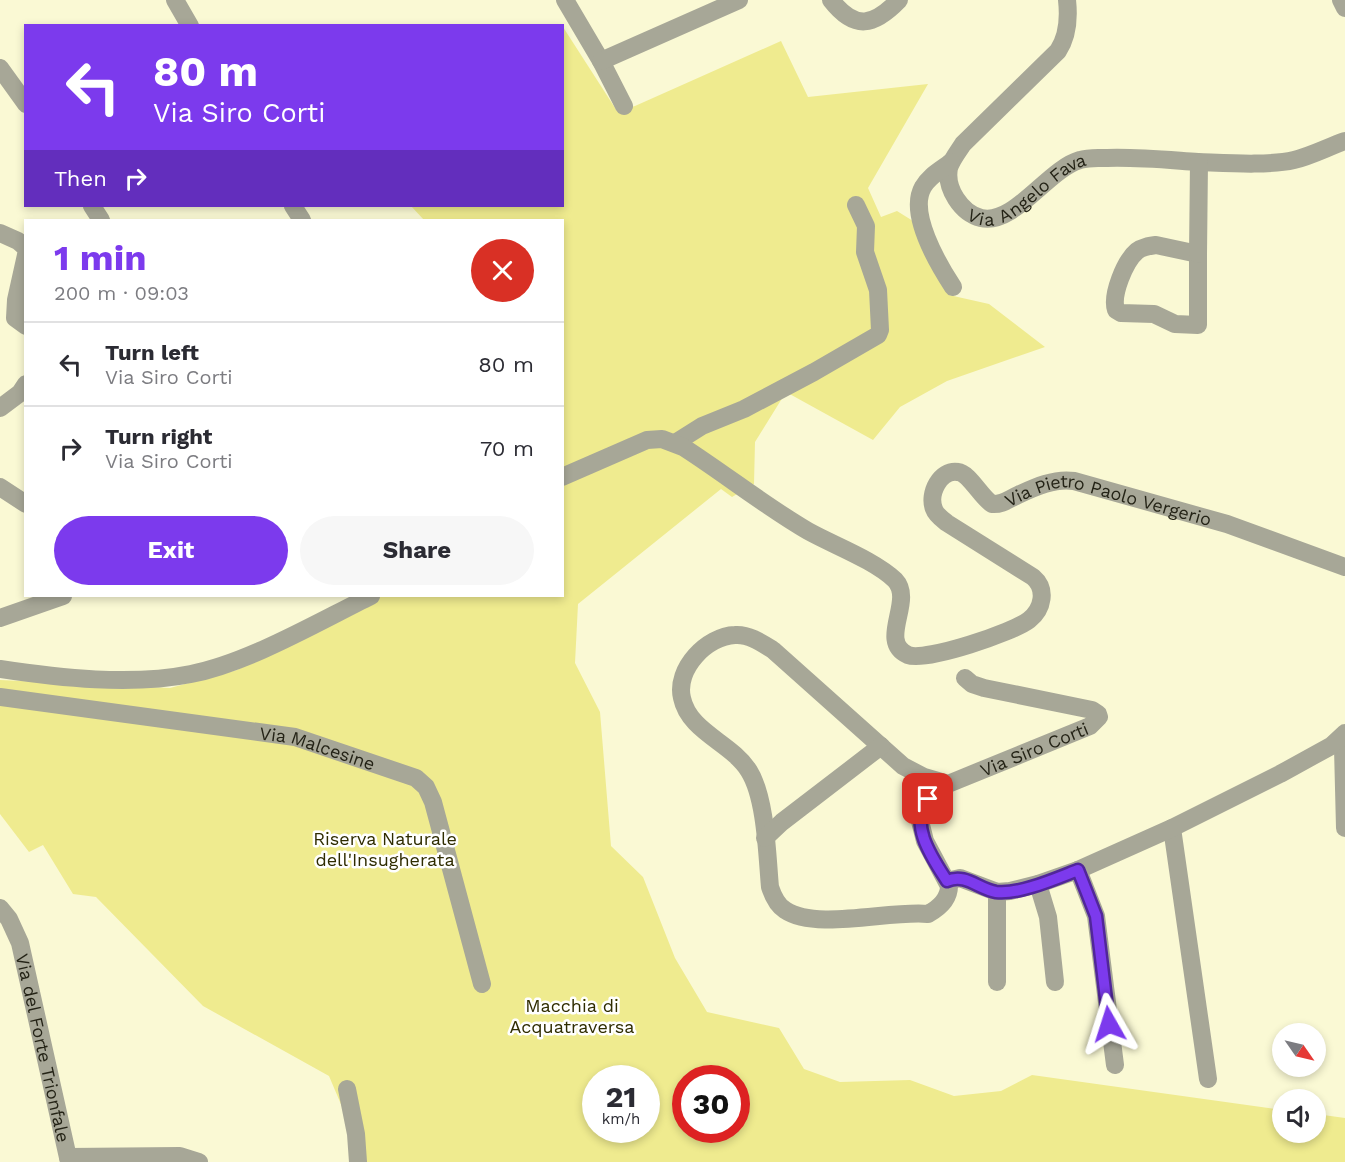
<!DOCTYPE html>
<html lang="en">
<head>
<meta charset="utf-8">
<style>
	:root { --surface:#fff; --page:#f7f7f7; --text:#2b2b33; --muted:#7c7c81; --line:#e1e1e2; --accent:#7c3aed }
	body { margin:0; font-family:"Work Sans",sans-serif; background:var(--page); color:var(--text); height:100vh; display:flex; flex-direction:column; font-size:22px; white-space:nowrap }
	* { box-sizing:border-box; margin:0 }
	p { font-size:20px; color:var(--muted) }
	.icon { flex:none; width:33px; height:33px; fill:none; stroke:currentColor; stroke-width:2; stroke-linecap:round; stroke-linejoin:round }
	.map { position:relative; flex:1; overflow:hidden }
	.panel { position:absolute; left:24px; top:219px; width:540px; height:378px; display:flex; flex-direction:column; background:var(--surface); border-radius:0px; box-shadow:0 3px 9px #0003 }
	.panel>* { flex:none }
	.banner { position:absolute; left:24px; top:24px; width:540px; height:183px; border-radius:0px; box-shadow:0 3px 9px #0003; background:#7c3aed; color:#fff; overflow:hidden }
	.needle { width:39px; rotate:124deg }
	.fabs { position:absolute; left:1272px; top:1023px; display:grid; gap:12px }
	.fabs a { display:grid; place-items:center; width:54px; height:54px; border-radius:50%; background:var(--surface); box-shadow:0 3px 9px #0003; font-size:30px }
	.speed { position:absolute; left:582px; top:1065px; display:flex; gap:12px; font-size:30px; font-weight:700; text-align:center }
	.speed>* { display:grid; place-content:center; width:78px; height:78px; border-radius:50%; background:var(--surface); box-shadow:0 3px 9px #0003; line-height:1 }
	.speed small { font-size:15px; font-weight:400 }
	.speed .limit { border:9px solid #d22; background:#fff; color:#111 }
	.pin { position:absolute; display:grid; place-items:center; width:51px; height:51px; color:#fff; margin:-26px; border-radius:12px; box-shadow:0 3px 9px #0006 }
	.me { position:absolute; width:66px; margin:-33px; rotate:354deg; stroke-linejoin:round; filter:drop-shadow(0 0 4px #0008) }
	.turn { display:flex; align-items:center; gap:21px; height:126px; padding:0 30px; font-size:27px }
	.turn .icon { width:78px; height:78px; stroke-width:2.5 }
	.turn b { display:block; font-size:42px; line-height:51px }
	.then { display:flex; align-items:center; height:57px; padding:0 30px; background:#0003; gap:12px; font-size:22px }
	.round { display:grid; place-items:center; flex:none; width:63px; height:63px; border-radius:32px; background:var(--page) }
	.overview { display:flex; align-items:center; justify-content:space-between; height:102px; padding:0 30px }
	h1 { font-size:36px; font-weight:700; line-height:45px; color:var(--accent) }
	.action { display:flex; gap:12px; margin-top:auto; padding:12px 30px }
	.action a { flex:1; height:69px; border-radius:36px; background:var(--accent); color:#fff; font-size:24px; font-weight:700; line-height:69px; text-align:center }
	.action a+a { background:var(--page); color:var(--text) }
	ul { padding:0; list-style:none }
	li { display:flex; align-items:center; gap:18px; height:84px; padding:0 30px; border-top:2px solid var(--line) }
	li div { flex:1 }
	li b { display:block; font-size:22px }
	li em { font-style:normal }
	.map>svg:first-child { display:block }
</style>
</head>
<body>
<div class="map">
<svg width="1345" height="1162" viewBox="0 0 1345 1162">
	<rect width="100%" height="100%" fill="#faf9d4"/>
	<path fill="#efeb8f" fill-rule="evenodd" d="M 563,27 L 617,111 L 635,106 L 781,41 L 808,97 L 928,84 L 868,188 L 881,217 L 897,211 L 913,221 L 949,295 L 989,304 L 1045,347 L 947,381 L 900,407 L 873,440 L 786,392 L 755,442 L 754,484 L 732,497 L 721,489 L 578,604 L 575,663 L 600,712 L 611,846 L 643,877 L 675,958 L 707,1012 L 779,1028 L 804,1069 L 840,1082 L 910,1080 L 954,1096 L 1001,1091 L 1032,1075 L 1282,1110 L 1282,1132 L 1316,1132 L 1316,1114 L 1345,1118 L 1345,1162 L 363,1162 L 362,1154 L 329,1076 L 203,1006 L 96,897 L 73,894 L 43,845 L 29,852 L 0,814 L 0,680 L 170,688 L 237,670 L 374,601 L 375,596 L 562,596 L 562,220 L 424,220 L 411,206 L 562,206 ZM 596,1078 L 646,1078 L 646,1130 L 596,1130 ZM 686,1078 L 736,1078 L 736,1130 L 686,1130 Z"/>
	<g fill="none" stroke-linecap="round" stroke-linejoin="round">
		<g stroke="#a7a797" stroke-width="18">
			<polyline points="175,0 190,26"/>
			<polyline points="565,0 601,61 624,106"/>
			<path d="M 831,0 C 855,31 874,26 899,0"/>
			<path id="s1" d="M 1067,0 C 1069,18 1068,36 1058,51 L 963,144 C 958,152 952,159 949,168 C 945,188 961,213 981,218 C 1014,226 1048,169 1080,160 C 1089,157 1098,158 1107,158 C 1138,157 1168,160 1198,162 C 1226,163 1268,166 1294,160 C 1311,156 1328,147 1345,141"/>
			<polyline points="1341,0 1345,8"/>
			<polyline points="601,61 739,0"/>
			<polyline points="0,68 26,104"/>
			<path d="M 951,162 C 941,170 929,176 923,187 C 908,213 938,264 953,287"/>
			<polyline points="92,206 101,220"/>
			<polyline points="293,206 302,220"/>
			<polyline points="0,233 18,241 26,248"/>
			<path d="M 1156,245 L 1198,254 L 1198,325 L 1175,324 L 1154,314 L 1121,313 L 1116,310 C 1111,295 1125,261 1137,251 C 1142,247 1149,246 1156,245 Z"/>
			<polyline points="1198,254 1199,162"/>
			<polyline points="26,255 16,300 15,318 26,326"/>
			<polyline points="0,408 20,393 26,384"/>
			<polyline points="675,443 702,426 744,409 814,372 878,335 880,330 878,290 865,252 866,226 856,205"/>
			<path id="s2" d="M 562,477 L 647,440 L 662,439 L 683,447 C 725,474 765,506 808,531 C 833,545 874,560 895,580 C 915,601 877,641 908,655 C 926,662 1014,632 1029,620 C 1043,609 1047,589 1033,577 L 947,523 C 942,519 936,515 934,509 C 928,494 940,469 958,472 C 969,473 981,497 992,504 C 1002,505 1009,499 1018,495 C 1035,487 1055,478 1074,481 L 1227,524 L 1345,567"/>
			<polyline points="0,487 26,504"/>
			<polyline points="0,618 63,596"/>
			<path d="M 0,669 C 59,678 132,686 191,674 C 248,663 318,622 371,596"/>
			<path id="s3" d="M 0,697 L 295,737 L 416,778 L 426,787 L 433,802 L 482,984"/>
			<polyline points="1345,739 1343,748 1345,828"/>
			<path id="s4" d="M 948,784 L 924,777 L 903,766 L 773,650 C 762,643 749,634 735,635 C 707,636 675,669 682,698 C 689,732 732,743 749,771 C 766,798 767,855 770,887 C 773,896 777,905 785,910 C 816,931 890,910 928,914 C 939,908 949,900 949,886 L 925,841 L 920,821 L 924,804 L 932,795 L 948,784 L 1090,726 L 1099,717 L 1098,714 L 1092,710 L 984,688 L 972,684 L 965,678"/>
			<polyline points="1172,828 1208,1079"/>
			<polyline points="765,838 782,822 881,746"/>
			<polyline points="1078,870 1096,916 1115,1065"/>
			<polyline points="947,881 960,878 997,892 1010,891 1038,884 1078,870 1172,828 1280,774 1331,746 1345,733"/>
			<polyline points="1038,884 1048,917 1055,982"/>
			<polyline points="997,892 997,982"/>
			<path id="s5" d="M 0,908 L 9,919 L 20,943 L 69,1162"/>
			<polyline points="347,1089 356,1134 358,1162"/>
			<polyline points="68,1157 180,1156 199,1162"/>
		</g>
	</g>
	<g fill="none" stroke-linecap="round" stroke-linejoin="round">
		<defs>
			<path id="route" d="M 928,799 C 908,824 933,859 947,881 C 966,873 978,889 996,892 C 1019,895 1057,878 1078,870 L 1096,916 L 1109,1024"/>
		</defs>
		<use href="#route" stroke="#51269a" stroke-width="15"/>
		<use href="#route" stroke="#7c3aed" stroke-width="10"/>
	</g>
	<g text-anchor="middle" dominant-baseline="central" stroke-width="5" stroke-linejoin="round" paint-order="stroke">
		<g font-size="18" fill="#242316" stroke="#fff">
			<text stroke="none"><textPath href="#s1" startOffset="333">Via Angelo Fava</textPath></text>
			<text stroke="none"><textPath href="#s2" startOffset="982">Via Pietro Paolo Vergerio</textPath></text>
			<text stroke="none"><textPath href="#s4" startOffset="999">Via Siro Corti</textPath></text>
			<text stroke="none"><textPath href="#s3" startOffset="322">Via Malcesine</textPath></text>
			<text stroke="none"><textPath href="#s5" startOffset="148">Via del Forte Trionfale</textPath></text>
		</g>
		<g font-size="18" fill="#2f2c00" stroke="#fff">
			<text x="385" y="838">Riserva Naturale<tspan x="385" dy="21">dell'Insugherata</tspan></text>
			<text x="572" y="1005">Macchia di<tspan x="572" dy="21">Acquatraversa</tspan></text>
		</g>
	</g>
</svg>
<div class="fabs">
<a><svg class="needle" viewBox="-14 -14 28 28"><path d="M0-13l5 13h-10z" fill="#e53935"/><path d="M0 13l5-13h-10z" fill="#7c7c81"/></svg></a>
<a><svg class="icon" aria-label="sound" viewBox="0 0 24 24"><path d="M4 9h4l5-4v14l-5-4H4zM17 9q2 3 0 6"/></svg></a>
</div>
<div class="speed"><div>21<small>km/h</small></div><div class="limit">30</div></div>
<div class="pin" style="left:928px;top:799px;background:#d93025"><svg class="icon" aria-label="arrive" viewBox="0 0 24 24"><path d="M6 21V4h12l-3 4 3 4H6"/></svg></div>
<svg class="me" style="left:1109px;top:1024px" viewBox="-20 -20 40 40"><path d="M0-17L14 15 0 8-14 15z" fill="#7c3aed" stroke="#fff" stroke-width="4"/></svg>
<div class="banner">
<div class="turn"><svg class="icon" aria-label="left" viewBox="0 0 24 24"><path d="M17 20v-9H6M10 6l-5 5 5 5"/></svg><div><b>80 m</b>Via Siro Corti</div></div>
<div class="then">Then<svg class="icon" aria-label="right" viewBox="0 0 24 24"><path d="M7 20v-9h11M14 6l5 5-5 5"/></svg></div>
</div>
<section class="panel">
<div class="overview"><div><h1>1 min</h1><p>200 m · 09:03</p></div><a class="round" style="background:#d93025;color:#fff"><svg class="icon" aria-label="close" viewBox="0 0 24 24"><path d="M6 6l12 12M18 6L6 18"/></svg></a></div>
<ul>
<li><svg class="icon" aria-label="left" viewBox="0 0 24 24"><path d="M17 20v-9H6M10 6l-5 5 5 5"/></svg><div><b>Turn left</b><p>Via Siro Corti</p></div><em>80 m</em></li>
<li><svg class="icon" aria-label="right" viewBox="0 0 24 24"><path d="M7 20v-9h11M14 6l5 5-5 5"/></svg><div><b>Turn right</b><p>Via Siro Corti</p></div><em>70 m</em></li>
</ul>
<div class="action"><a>Exit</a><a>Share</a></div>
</section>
</div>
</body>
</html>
